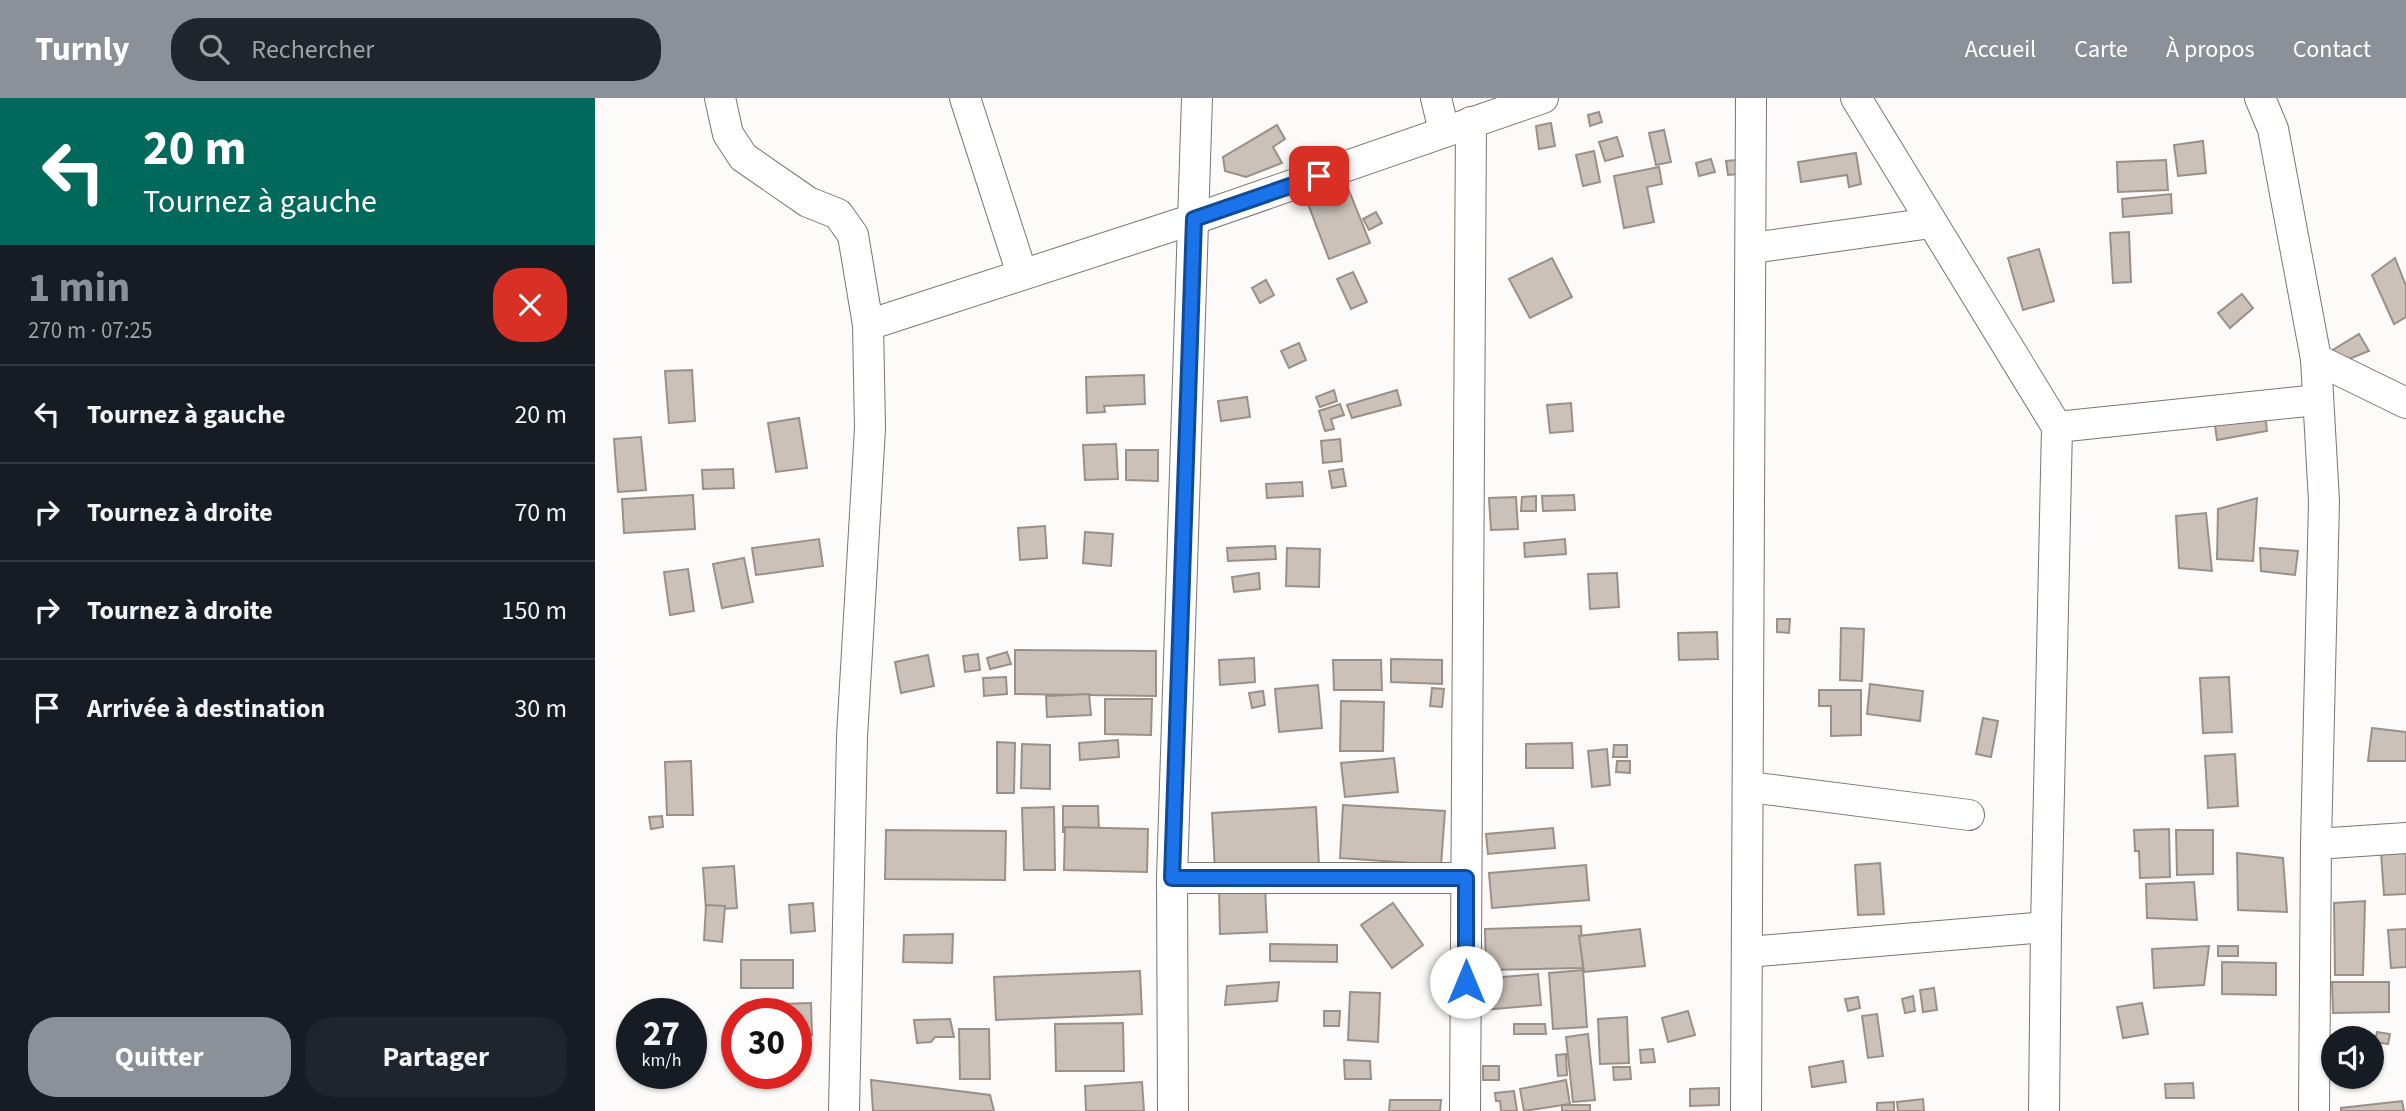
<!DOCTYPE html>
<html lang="fr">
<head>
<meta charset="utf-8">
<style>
	:root { --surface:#171b24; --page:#20242c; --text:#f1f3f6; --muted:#9ea1a6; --line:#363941; --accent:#8c9099 }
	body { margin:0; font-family:"Source Sans 3",sans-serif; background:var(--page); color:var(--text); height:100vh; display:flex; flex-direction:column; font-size:26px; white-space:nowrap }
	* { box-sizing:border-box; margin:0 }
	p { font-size:23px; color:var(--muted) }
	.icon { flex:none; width:38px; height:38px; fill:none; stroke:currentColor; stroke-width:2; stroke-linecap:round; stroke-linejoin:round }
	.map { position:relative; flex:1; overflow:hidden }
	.sheet { display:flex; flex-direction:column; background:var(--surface); width:595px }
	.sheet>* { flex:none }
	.top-card { background:#00695c; color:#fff; overflow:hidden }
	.buttons { position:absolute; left:1726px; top:928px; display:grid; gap:14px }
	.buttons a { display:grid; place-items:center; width:63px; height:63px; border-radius:50%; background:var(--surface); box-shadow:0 2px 5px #0004; font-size:35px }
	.speed { position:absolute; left:21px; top:900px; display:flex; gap:14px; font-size:35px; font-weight:700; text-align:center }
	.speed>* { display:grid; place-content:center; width:91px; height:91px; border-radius:50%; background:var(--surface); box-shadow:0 2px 5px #0004; line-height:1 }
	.speed small { font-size:18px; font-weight:400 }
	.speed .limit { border:10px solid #d22; background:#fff; color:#111 }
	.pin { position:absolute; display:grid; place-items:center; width:60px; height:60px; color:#fff; margin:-30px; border-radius:14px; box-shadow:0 4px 10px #0006 }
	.me { position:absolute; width:77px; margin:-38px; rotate:0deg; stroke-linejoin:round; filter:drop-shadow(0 0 5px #0008) }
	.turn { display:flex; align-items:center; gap:24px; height:147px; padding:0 28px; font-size:32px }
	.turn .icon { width:91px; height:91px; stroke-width:2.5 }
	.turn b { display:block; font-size:49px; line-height:60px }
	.round { display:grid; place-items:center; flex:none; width:74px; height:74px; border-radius:28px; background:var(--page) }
	.headline { display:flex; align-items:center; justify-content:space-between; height:119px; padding:0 28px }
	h1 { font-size:42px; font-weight:700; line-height:52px; color:var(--accent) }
	.cta { display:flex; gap:14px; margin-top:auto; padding:14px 28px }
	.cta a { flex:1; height:80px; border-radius:28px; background:var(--accent); color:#fff; font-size:28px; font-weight:700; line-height:80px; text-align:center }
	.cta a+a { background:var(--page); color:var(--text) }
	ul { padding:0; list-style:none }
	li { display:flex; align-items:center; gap:21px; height:98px; padding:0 28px; border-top:2px solid var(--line) }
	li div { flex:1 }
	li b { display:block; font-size:26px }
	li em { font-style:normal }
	header { display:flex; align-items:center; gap:42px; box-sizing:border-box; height:98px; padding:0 35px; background:var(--accent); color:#fff }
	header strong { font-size:33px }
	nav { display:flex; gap:38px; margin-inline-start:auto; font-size:24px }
	.search { width:490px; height:63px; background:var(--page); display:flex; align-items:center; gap:18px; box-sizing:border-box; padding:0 24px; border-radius:28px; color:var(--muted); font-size:26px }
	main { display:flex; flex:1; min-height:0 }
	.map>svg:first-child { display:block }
</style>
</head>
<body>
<header>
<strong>Turnly</strong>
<div class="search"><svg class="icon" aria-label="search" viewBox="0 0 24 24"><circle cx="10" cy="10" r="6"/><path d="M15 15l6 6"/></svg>Rechercher</div>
<nav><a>Accueil</a><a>Carte</a><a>À propos</a><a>Contact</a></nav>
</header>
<main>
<section class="sheet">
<div class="top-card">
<div class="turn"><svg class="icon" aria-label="left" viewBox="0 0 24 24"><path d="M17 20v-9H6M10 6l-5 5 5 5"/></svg><div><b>20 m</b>Tournez à gauche</div></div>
</div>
<div class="headline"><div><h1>1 min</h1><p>270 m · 07:25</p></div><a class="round" style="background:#d93025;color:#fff"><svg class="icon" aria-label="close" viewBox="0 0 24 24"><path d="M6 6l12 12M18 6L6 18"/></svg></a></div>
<ul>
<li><svg class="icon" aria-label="left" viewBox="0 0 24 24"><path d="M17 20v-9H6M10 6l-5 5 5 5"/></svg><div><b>Tournez à gauche</b></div><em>20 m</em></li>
<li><svg class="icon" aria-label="right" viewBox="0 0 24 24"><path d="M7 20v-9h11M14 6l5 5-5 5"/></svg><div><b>Tournez à droite</b></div><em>70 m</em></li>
<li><svg class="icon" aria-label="right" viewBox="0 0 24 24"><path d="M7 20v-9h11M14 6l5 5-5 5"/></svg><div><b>Tournez à droite</b></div><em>150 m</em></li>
<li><svg class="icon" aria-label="arrive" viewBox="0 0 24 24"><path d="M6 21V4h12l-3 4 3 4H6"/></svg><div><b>Arrivée à destination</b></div><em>30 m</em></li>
</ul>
<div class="cta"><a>Quitter</a><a>Partager</a></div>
</section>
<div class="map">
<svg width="1811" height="1013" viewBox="0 0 1811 1013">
	<rect width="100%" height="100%" fill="#fdfbf9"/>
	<g fill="#ccc1b8" stroke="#9b9088" stroke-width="2">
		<polygon points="1004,14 1007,24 995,28 993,17"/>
		<polygon points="956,25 960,48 944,51 941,28"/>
		<polygon points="682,27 690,41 678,49 687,65 651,79 630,73 628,59"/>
		<polygon points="1069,32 1076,64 1061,67 1054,35"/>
		<polygon points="1022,39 1028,58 1010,63 1004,44"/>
		<polygon points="1608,43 1611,75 1583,78 1579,47"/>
		<polygon points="999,53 1005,84 988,88 981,57"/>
		<polygon points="1261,55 1266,86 1254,89 1252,77 1206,84 1203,64"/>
		<polygon points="1116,61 1120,74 1104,78 1101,65"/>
		<polygon points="1141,62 1143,76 1133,77 1131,63"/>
		<polygon points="1571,62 1573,92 1523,94 1522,64"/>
		<polygon points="1064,69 1067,86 1052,89 1059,124 1029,130 1019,78"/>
		<polygon points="753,90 775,145 734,161 713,106"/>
		<polygon points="1576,96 1577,115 1528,119 1527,101"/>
		<polygon points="781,114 787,125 774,132 768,121"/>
		<polygon points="1534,134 1536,184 1518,185 1515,135"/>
		<polygon points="1444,151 1459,203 1428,212 1413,160"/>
		<polygon points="957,160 977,199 935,220 914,181"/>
		<polygon points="1800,160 1811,188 1811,219 1799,226 1777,177"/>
		<polygon points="758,174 772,204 756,211 742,181"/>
		<polygon points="671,182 679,197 665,205 657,190"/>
		<polygon points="1647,196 1658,210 1635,230 1623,215"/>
		<polygon points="1764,236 1774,253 1744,265 1736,253"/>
		<polygon points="704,245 711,262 694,270 686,253"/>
		<polygon points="97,272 100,323 74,325 70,273"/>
		<polygon points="549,277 550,306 509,308 510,314 492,315 491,279"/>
		<polygon points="739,292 742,303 725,309 721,299"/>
		<polygon points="802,292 806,307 757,320 752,307"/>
		<polygon points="652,299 655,319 626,323 623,303"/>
		<polygon points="976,305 978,333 955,335 952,307"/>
		<polygon points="745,306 749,317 736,321 739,331 730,333 724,313"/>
		<polygon points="1670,316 1672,333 1622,342 1619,320"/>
		<polygon points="204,320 212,370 181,374 173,325"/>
		<polygon points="46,339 51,392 23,394 19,341"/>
		<polygon points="745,341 747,363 728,365 726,343"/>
		<polygon points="521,346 523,381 490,382 488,347"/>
		<polygon points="531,352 563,352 563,383 531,382"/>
		<polygon points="138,371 139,390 108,391 107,372"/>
		<polygon points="748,371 751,388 737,390 734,373"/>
		<polygon points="707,384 708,398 672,400 671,386"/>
		<polygon points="98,397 100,431 29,435 27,401"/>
		<polygon points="979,397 980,412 948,413 947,398"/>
		<polygon points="941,398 941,413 926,413 927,399"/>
		<polygon points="921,399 923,431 896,432 894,400"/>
		<polygon points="1662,400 1658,463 1622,461 1623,411"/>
		<polygon points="1611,415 1617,473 1584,470 1581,418"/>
		<polygon points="450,428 452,460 425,462 423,430"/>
		<polygon points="490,434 518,436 516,468 488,465"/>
		<polygon points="224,441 228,468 161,477 157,450"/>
		<polygon points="970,441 971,456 930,459 929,445"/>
		<polygon points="680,448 681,461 633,463 632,450"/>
		<polygon points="692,450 725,451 724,489 691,488"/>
		<polygon points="1665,450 1703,453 1700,477 1666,473"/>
		<polygon points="149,460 158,504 127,510 118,466"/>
		<polygon points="93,471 99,513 75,517 69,474"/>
		<polygon points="664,475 665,491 639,494 637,479"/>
		<polygon points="1022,475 1024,509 995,511 993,476"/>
		<polygon points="1182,521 1195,521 1194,535 1182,534"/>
		<polygon points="1246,530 1269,531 1267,583 1245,582"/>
		<polygon points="1122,534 1123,561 1084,562 1083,535"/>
		<polygon points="420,552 561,553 561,598 420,596"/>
		<polygon points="412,554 416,566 395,571 392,560"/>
		<polygon points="383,556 385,572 370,574 368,558"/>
		<polygon points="333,557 339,588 306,595 300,564"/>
		<polygon points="659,560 660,584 625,587 624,562"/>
		<polygon points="796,561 847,562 847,586 796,584"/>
		<polygon points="738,562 786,562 787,592 739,592"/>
		<polygon points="411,579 412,596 389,598 388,580"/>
		<polygon points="1634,579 1637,634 1608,635 1605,580"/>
		<polygon points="1275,586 1328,593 1325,623 1272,616"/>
		<polygon points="723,587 727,630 684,634 680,591"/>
		<polygon points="837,590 849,591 847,609 835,608"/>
		<polygon points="1224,592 1266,592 1266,637 1236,638 1236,608 1224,608"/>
		<polygon points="668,593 670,607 657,610 654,595"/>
		<polygon points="494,596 496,617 452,619 451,598"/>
		<polygon points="510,601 557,601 556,637 510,636"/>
		<polygon points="746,603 789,604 788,653 745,653"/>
		<polygon points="1388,620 1403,623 1396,659 1381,656"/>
		<polygon points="1777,630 1811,634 1811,663 1773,663"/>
		<polygon points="523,642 524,659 485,662 484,645"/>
		<polygon points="402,644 420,645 419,695 402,695"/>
		<polygon points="977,645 978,670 931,670 931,646"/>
		<polygon points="427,646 455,647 455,691 426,690"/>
		<polygon points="1019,647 1032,647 1032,659 1018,659"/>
		<polygon points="1012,651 1015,687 997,689 993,653"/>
		<polygon points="1640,656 1643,708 1613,710 1610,658"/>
		<polygon points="799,660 803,694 750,699 746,665"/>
		<polygon points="96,663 98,717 72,717 70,664"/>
		<polygon points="1022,663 1035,663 1035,675 1021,674"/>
		<polygon points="748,707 850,713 846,767 745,760"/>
		<polygon points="468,708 503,708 504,734 468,734"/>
		<polygon points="459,709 460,772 429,772 427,710"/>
		<polygon points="721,709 724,768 620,773 617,715"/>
		<polygon points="67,718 68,729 56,731 54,719"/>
		<polygon points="470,729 553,731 552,774 469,772"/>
		<polygon points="958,730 960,750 893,756 891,736"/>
		<polygon points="1574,731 1575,779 1545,780 1544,753 1540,753 1539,732"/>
		<polygon points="291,732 411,733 410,782 290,781"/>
		<polygon points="1581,732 1618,732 1618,776 1582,777"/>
		<polygon points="1642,755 1688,760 1692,814 1643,812"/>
		<polygon points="1786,755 1811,755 1811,796 1789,797"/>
		<polygon points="1285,765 1289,816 1263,817 1260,767"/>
		<polygon points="991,767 994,802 897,810 894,775"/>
		<polygon points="139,768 142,810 111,812 108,770"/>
		<polygon points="1599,784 1602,822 1552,820 1551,786"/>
		<polygon points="670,788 672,834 625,836 624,790"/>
		<polygon points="1770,803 1768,877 1740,877 1739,805"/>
		<polygon points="218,805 220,833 196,835 194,807"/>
		<polygon points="798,805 828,847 797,870 766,827"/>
		<polygon points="111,807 130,808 127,844 109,842"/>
		<polygon points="986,828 988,870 891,872 890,831"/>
		<polygon points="1045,831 1050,868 989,874 984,838"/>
		<polygon points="1811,831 1811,869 1796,870 1793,832"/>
		<polygon points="358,836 357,865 308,864 309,837"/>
		<polygon points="675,846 742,847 742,864 675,863"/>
		<polygon points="1614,848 1609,887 1559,890 1557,851"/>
		<rect x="1623" y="848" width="20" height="10"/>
		<rect x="146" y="862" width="52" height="28"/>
		<polygon points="1627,864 1681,865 1681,897 1627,896"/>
		<polygon points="988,872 992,929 958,931 954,875"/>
		<polygon points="545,873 547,916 401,922 399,879"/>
		<polygon points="943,876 946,907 888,912 885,881"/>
		<polygon points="684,884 682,903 630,907 632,888"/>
		<polygon points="1737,884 1794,884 1794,914 1738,915"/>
		<polygon points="1339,890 1342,912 1328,914 1325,892"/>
		<polygon points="755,894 785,895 783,944 753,942"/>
		<polygon points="1318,898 1320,913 1310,915 1307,901"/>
		<polygon points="1263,899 1265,910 1253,913 1250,901"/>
		<polygon points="216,905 217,937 201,937 201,915 150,915 150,907"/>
		<polygon points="1547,905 1553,936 1528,940 1522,909"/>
		<polygon points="729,913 745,913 744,928 729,928"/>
		<polygon points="1093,913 1100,937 1073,944 1067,920"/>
		<polygon points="1282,916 1288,958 1273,960 1267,918"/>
		<polygon points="1032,919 1034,965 1005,966 1003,921"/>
		<polygon points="355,921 359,939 340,939 336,944 322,945 319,922"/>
		<polygon points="528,925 529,973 461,973 460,926"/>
		<polygon points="919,926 950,926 951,936 919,936"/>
		<polygon points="364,931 394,931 395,981 365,981"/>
		<polygon points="1782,934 1795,936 1793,946 1780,944"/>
		<polygon points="993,936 1000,1002 978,1004 971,939"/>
		<rect x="201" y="944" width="11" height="13"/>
		<polygon points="1058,951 1060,964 1046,965 1045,952"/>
		<polygon points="971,956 972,977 963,978 961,957"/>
		<polygon points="749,962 775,963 776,981 750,981"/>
		<polygon points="1248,963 1251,984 1217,989 1214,969"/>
		<rect x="888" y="968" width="16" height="14"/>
		<polygon points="1018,969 1035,969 1036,981 1019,982"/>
		<polygon points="146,975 178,975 178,980 147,981"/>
		<polygon points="276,982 395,997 399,1013 278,1013"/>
		<polygon points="971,982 975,1006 929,1013 925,991"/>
		<polygon points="547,984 549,1013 491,1013 490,988"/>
		<polygon points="1598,985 1599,1000 1571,1000 1570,986"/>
		<polygon points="1124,990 1124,1007 1095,1008 1095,991"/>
		<polygon points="919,993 922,1013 906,1013 905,1003 901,1003 900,995"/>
		<polygon points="1328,1001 1329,1013 1303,1013 1302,1004"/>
		<polygon points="795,1002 846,1002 845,1013 794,1013"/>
		<polygon points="1807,1003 1809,1013 1746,1013 1746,1010"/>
		<polygon points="1299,1004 1299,1013 1282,1013 1282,1005"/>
		<rect x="967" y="1007" width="28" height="6"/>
	</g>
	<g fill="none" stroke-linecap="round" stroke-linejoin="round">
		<defs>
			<g id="minor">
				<polyline points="125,0 133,36 148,59 213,104 243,116 258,137 273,227 275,330 257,639 249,1013"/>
				<polyline points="370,0 427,176"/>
				<polyline points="841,0 849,33"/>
				<polyline points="1261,0 1462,329 1451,829 1449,1013"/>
				<polyline points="1665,0 1678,31 1721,261 1729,403 1721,746 1719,1013"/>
				<polyline points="1157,150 1336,125"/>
				<polyline points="273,227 599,121 948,0"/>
				<polyline points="1721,261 1811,305"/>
				<polyline points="1462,329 1722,302"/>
				<polyline points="1154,689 1374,717"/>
				<polyline points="1721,746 1811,740"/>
				<polyline points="577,780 871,780"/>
				<polyline points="1153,854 1451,829"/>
				<polyline points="578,1013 577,780 602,0"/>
				<polyline points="870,1013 876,24"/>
				<polyline points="1151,1013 1156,0"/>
			</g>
		</defs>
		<use href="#minor" stroke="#7f746c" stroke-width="32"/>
		<use href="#minor" stroke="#fff" stroke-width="30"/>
	</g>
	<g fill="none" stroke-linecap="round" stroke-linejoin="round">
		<defs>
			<polyline id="route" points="724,78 599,121 577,780 871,780 871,884"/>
		</defs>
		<use href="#route" stroke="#114b97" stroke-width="18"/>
		<use href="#route" stroke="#1a73e8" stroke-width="12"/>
	</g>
</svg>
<div class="buttons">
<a><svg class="icon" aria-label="sound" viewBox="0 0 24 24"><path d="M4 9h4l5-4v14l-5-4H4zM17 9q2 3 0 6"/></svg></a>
</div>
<div class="speed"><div>27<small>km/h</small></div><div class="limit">30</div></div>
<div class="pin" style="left:724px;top:78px;background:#d93025"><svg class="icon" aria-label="arrive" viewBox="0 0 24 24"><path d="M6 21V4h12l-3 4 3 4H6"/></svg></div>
<svg class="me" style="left:871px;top:884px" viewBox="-20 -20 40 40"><circle r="19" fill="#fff"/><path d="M0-13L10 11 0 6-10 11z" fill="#1a73e8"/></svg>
</div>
</main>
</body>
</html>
